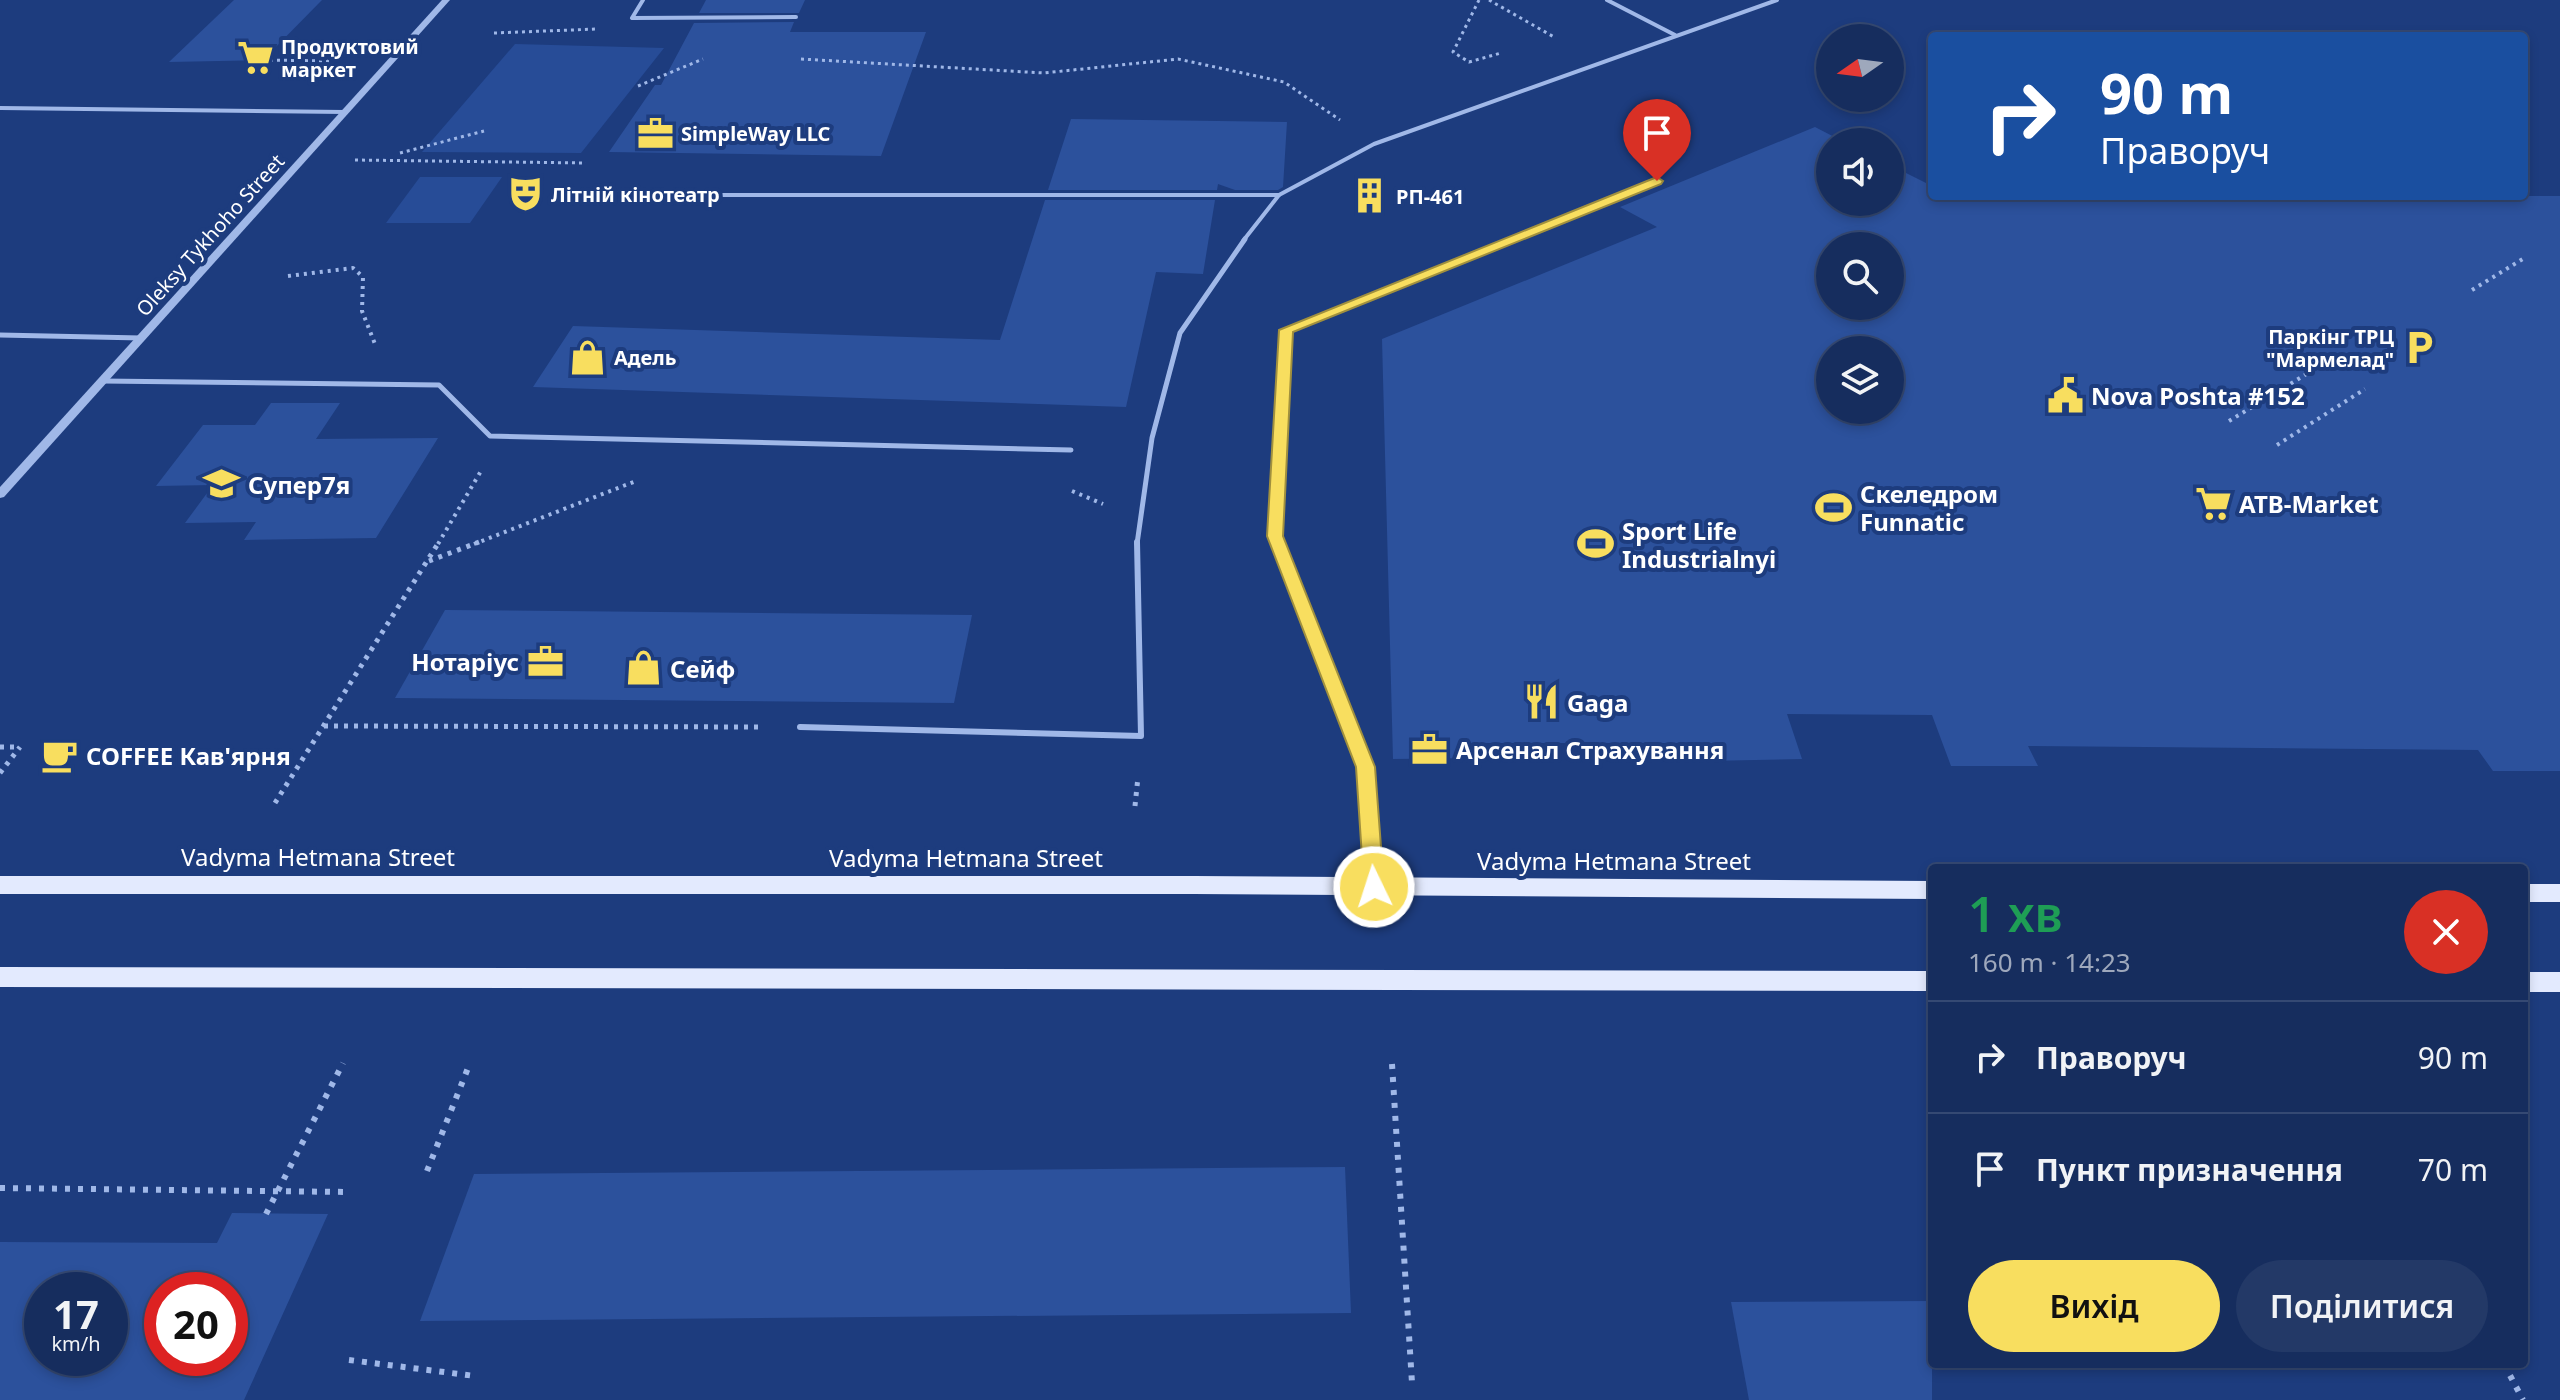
<!DOCTYPE html>
<html lang="uk">
<head>
<meta charset="utf-8">
<style>
	:root { --surface:#162d5e; --page:#233967; --text:#f1f3f6; --muted:#9ea8bc; --line:#354973; --accent:#f8de5f }
	body { margin:0; font-family:"Noto Sans",sans-serif; background:var(--page); color:var(--text); height:100vh; display:flex; flex-direction:column; font-size:30px; white-space:nowrap }
	* { box-sizing:border-box; margin:0 }
	p { font-size:26px; color:var(--muted) }
	.icon { flex:none; width:44px; height:44px; fill:none; stroke:currentColor; stroke-width:2; stroke-linecap:round; stroke-linejoin:round }
	.map { position:relative; flex:1; overflow:hidden }
	.panel { position:absolute; left:1928px; top:864px; width:600px; height:504px; display:flex; flex-direction:column; background:var(--surface); border-radius:8px; box-shadow:0 4px 12px #0003,0 0 0 2px var(--line) }
	.panel>* { flex:none }
	.banner { position:absolute; left:1928px; top:32px; width:600px; height:168px; border-radius:8px; box-shadow:0 4px 12px #0003,0 0 0 2px var(--line); background:#1a4fa0; color:#fff; overflow:hidden }
	.needle { width:52px; rotate:256deg }
	.fabs { position:absolute; left:1816px; top:24px; display:grid; gap:16px }
	.fabs a { display:grid; place-items:center; width:88px; height:88px; border-radius:50%; background:var(--surface); box-shadow:0 4px 12px #0003,0 0 0 2px var(--line); font-size:40px }
	.speed { position:absolute; left:24px; top:1272px; display:flex; gap:16px; font-size:40px; font-weight:700; text-align:center }
	.speed>* { display:grid; place-content:center; width:104px; height:104px; border-radius:50%; background:var(--surface); box-shadow:0 4px 12px #0003,0 0 0 2px var(--line); line-height:1 }
	.speed small { font-size:20px; font-weight:400 }
	.speed .limit { border:12px solid #d22; background:#fff; color:#111 }
	.pin { position:absolute; display:grid; place-items:center; width:68px; height:68px; color:#fff; margin:-82px -34px; border-radius:50% 50% 50% 0; rotate:-45deg; box-shadow:0 0 8px #0007 }
	.pin .icon { rotate:45deg }
	.me { position:absolute; width:88px; margin:-44px; rotate:356deg; stroke-linejoin:round; filter:drop-shadow(0 0 6px #0008) }
	.turn { display:flex; align-items:center; gap:28px; height:168px; padding:0 40px; font-size:36px }
	.turn .icon { width:104px; height:104px; stroke-width:2.5 }
	.turn b { display:block; font-size:56px; line-height:68px }
	.round { display:grid; place-items:center; flex:none; width:84px; height:84px; border-radius:42px; background:var(--page) }
	.head { display:flex; align-items:center; justify-content:space-between; height:136px; padding:0 40px }
	h1 { font-size:48px; font-weight:600; line-height:60px; color:#1e9e55 }
	.primary-button { display:flex; gap:16px; margin-top:auto; padding:16px 40px }
	.primary-button a { flex:1; height:92px; border-radius:48px; background:var(--accent); color:#111; font-size:32px; font-weight:600; line-height:92px; text-align:center }
	.primary-button a+a { background:var(--page); color:var(--text) }
	ul { padding:0; list-style:none }
	li { display:flex; align-items:center; gap:24px; height:112px; padding:0 40px; border-top:2px solid var(--line) }
	li div { flex:1 }
	li b { display:block; font-size:30px }
	li em { font-style:normal }
	.map>svg:first-child { display:block }
</style>
</head>
<body>
<div class="map">
<svg width="2560" height="1400" viewBox="0 0 2560 1400">
	<rect width="100%" height="100%" fill="#1d3c7e"/>
	<g fill="#274c97">
		<polygon points="515,44 664,48 581,153 422,152"/>
		<polygon points="420,177 502,177 470,223 386,223"/>
	</g>
	<g fill="#2c519c" fill-rule="evenodd">
		<polygon points="234,0 322,0 263,60 169,62"/>
		<polygon points="706,0 805,0 799,13 699,13"/>
		<polygon points="794,22 790,32 926,32 881,156 609,152 655,85 661,85 694,23"/>
		<polygon points="1071,119 1287,122 1283,187 1278,190 1235,190 1218,184 1217,190 1048,190"/>
		<path d="M 1815,127 L 1844,142 L 1830,142 L 1830,202 L 1890,202 L 1890,165 L 1932,186 L 1932,196 L 2560,196 L 2560,771 L 2493,771 L 2478,750 L 2028,746 L 2038,766 L 1951,766 L 1932,715 L 1787,714 L 1802,759 L 1705,761 L 1701,743 L 1478,743 L 1480,758 L 1393,759 L 1382,339 L 1657,227 L 1620,207 ZM 1830,246 L 1890,246 L 1890,306 L 1830,306 ZM 1830,350 L 1890,350 L 1890,410 L 1830,410 Z"/>
		<polygon points="1045,200 1215,200 1203,274 1156,272 1126,407 533,387 573,326 1000,340"/>
		<polygon points="271,403 340,403 316,439 438,438 376,538 244,540 256,522 185,523 213,485 156,486 203,425 255,425"/>
		<polygon points="445,610 972,615 954,703 395,698"/>
		<polygon points="1345,1167 1351,1313 420,1321 474,1174"/>
		<path d="M 232,1213 L 328,1214 L 244,1400 L 0,1400 L 0,1242 L 217,1243 ZM 42,1290 L 110,1290 L 110,1358 L 42,1358 ZM 162,1290 L 230,1290 L 230,1358 L 162,1358 Z"/>
		<polygon points="1932,1301 1932,1400 1749,1400 1731,1302"/>
	</g>
	<g fill="none" stroke-linecap="round" stroke-linejoin="round">
		<g stroke="#a0b8e8" stroke-width="3" stroke-dasharray="3 4" stroke-linecap="butt">
			<polyline points="1479,0 1453,52 1469,62 1501,53"/>
			<polyline points="1489,0 1554,37"/>
			<polyline points="494,33 597,29"/>
			<polyline points="801,59 1044,73 1178,59 1284,82 1340,120"/>
			<polyline points="263,60 335,61"/>
			<polyline points="638,86 703,59"/>
			<polyline points="400,153 484,131"/>
			<polyline points="355,160 586,163"/>
			<polyline points="569,189 680,193"/>
		</g>
		<g stroke="#a0b8e8" stroke-width="4" stroke-dasharray="3 5" stroke-linecap="butt">
			<polyline points="288,276 353,268 363,277 362,311 375,344"/>
			<polyline points="2472,290 2526,257"/>
			<polyline points="2229,421 2318,367"/>
			<polyline points="2277,445 2365,389"/>
			<polyline points="1072,491 1103,504"/>
			<polyline points="438,544 481,471"/>
			<polyline points="474,544 636,481"/>
		</g>
		<g stroke="#a0b8e8" stroke-width="5" stroke-dasharray="4 6" stroke-linecap="butt">
			<polyline points="429,561 479,542"/>
			<polyline points="324,726 763,727"/>
			<polyline points="0,747 19,747"/>
			<polyline points="0,773 20,747"/>
			<polyline points="275,803 439,542"/>
			<polyline points="1135,806 1138,777"/>
		</g>
		<g stroke="#a0b8e8" stroke-width="6" stroke-dasharray="5 8" stroke-linecap="butt">
			<polyline points="1392,1064 1412,1383"/>
			<polyline points="427,1171 470,1063"/>
			<polyline points="0,1188 349,1192"/>
			<polyline points="266,1214 343,1063"/>
			<polyline points="349,1360 475,1376"/>
			<polyline points="2504,1364 2523,1400"/>
		</g>
		<g stroke="#a0b8e8" stroke-width="4">
			<polyline points="643,0 632,18 796,17"/>
			<polyline points="1607,0 1675,35"/>
			<polyline points="0,108 345,112"/>
			<polyline points="719,195 1279,195 1374,144 1777,0"/>
			<polyline points="1243,241 1279,195"/>
			<polyline points="1506,241 1657,181"/>
		</g>
		<g stroke="#a0b8e8" stroke-width="5">
			<polyline points="0,335 141,338"/>
			<polyline points="102,381 439,385 490,436 1071,450"/>
			<polyline points="1137,544 1152,438 1180,333 1245,239"/>
			<polyline points="1278,544 1275,536 1286,330 1511,239"/>
		</g>
		<g stroke="#a0b8e8" stroke-width="6">
			<polyline points="1277,542 1366,767 1374,883"/>
			<polyline points="800,727 1141,736 1137,542"/>
		</g>
		<polygon fill="#a0b8e8" fill-rule="evenodd" points="442,0 450,0 4,497 0,498 0,487"/>
		<g fill="#e3eafe" fill-rule="evenodd">
			<polygon points="0,876 1194,876 1932,881 1932,899 1194,894 0,894"/>
			<rect x="2524" y="884" width="36" height="18"/>
			<polygon points="0,967 1932,971 1932,991 0,987"/>
			<rect x="2524" y="972" width="36" height="20"/>
		</g>
	</g>
	<polygon fill="#f8de5f" stroke="#a1903e" stroke-width="2" points="1657,177 1663,181 1661,184 1293,332 1283,536 1375,767 1384,887 1381,893 1367,893 1364,887 1356,767 1267,536 1279,330"/>
	<defs>
		<symbol id="supermarket-bare" viewBox="-9 -9 18 18"><path d="M-6-5.5h2.5l.6 2H6L4.5 2H-2.5L-4.4-4H-6ZM-1.5 3.2a1.3 1.3 0 1 0 .1 0ZM3 3.2a1.3 1.3 0 1 0 .1 0Z" fill="#f8de5f" stroke="#1d3c7e" stroke-width="2.5" paint-order="stroke"/></symbol>
		<symbol id="office-bare" viewBox="-9 -9 18 18"><path d="M-6-3h4V-5.5h4V-3h4V5H-6ZM-1-4.5V-3h2v-1.5ZM-6 0V1H6V0Z" fill="#f8de5f" stroke="#1d3c7e" stroke-width="2.5" paint-order="stroke"/></symbol>
		<symbol id="theatre-bare" viewBox="-9 -9 18 18"><path d="M-5-5.5Q0-4 5-5.5V0Q5 5 0 6Q-5 5-5 0ZM-3.3-2.5H-1v1.5H-3.3ZM1-2.5H3.3v1.5H1ZM-2.8 1Q0 5.5 2.8 1Z" fill="#f8de5f" stroke="#1d3c7e" stroke-width="2.5" paint-order="stroke"/></symbol>
		<symbol id="building-bare" viewBox="-9 -9 18 18"><path d="M-4-6H4V6H1V3H-1V6H-4ZM-2.5-4.3h1.7v1.8h-1.7ZM.8-4.3h1.7v1.8H.8ZM-2.5-1h1.7V.8h-1.7ZM.8-1h1.7V.8H.8Z" fill="#f8de5f" stroke="#1d3c7e" stroke-width="2.5" paint-order="stroke"/></symbol>
		<symbol id="parking-bare" viewBox="-9 -9 18 18"><path d="M-3.5-5.5H1a3.5 3.5 0 0 1 0 7H-1V5.5H-3.5ZM-1-3.4V-.6H.8a1.4 1.4 0 0 0 0-2.8Z" fill="#f8de5f" stroke="#1d3c7e" stroke-width="2.5" paint-order="stroke"/></symbol>
		<symbol id="shop-bare" viewBox="-9 -9 18 18"><path d="M-5-2.5h2.3a2.7 3.5 0 0 1 5.4 0H5L5.5 6h-11ZM-1.5-2.5h3a1.5 2.3 0 0 0-3 0Z" fill="#f8de5f" stroke="#1d3c7e" stroke-width="2.5" paint-order="stroke"/></symbol>
		<symbol id="civic-bare" viewBox="-9 -9 18 18"><path d="M-.6-6.5H3V-4.5H.6V-3L4-1V1h2V6H-6V1h2V-1L-.6-3ZM-1.2 2.5V6h2.4V2.5Z" fill="#f8de5f" stroke="#1d3c7e" stroke-width="2.5" paint-order="stroke"/></symbol>
		<symbol id="school-bare" viewBox="-9 -9 18 18"><path d="M0-5L7-2L0 1L-7-2ZM-4 1L0 2.5L4 1V4Q0 6-4 4Z" fill="#f8de5f" stroke="#1d3c7e" stroke-width="2.5" paint-order="stroke"/></symbol>
		<symbol id="stadium-bare" viewBox="-9 -9 18 18"><path d="M0-5a6.5 5 0 1 0 0 10a6.5 5 0 1 0 0-10ZM-3.5-1.8h7v3.6h-7Z" fill="#f8de5f" stroke="#1d3c7e" stroke-width="2.5" paint-order="stroke"/></symbol>
		<symbol id="restaurant-bare" viewBox="-9 -9 18 18"><path d="M-5-6h1v4h1v-4h1v4h1v-4h1v5L-1.5 .5V6h-2V.5L-5-1ZM5-6V6H3V1.5H1.5Q1.5-4 5-6Z" fill="#f8de5f" stroke="#1d3c7e" stroke-width="2.5" paint-order="stroke"/></symbol>
		<symbol id="cafe-bare" viewBox="-9 -9 18 18"><path d="M-5.5-4.5H6V0H3Q3 3.5 0 3.5H-2.5Q-5.5 3.5-5.5 0ZM3-3.2v2h1.7v-2ZM-6 4.5H4V6H-6Z" fill="#f8de5f" stroke="#1d3c7e" stroke-width="2.5" paint-order="stroke"/></symbol>
	</defs>
	<g fill-rule="evenodd">
		<use href="#supermarket-bare" x="230" y="32" width="51" height="51"/>
		<use href="#office-bare" x="630" y="108" width="51" height="51"/>
		<use href="#theatre-bare" x="500" y="168" width="51" height="51"/>
		<use href="#building-bare" x="1344" y="170" width="51" height="51"/>
		<use href="#parking-bare" x="2394" y="322" width="51" height="51"/>
		<use href="#shop-bare" x="562" y="332" width="51" height="51"/>
		<use href="#civic-bare" x="2040" y="370" width="51" height="51"/>
		<use href="#school-bare" x="196" y="458" width="51" height="51"/>
		<use href="#supermarket-bare" x="2188" y="478" width="51" height="51"/>
		<use href="#stadium-bare" x="1808" y="482" width="51" height="51"/>
		<use href="#stadium-bare" x="1570" y="518" width="51" height="51"/>
		<use href="#office-bare" x="520" y="636" width="51" height="51"/>
		<use href="#shop-bare" x="618" y="642" width="51" height="51"/>
		<use href="#restaurant-bare" x="1516" y="676" width="51" height="51"/>
		<use href="#office-bare" x="1404" y="724" width="51" height="51"/>
		<use href="#cafe-bare" x="34" y="730" width="51" height="51"/>
	</g>
	<g text-anchor="middle" dominant-baseline="central" stroke-width="8" stroke-linejoin="round" paint-order="stroke">
		<g font-size="20" font-weight="bold" fill="#fff" stroke="#1d3c7e" text-anchor="start">
			<text x="281" y="46">Продуктовий<tspan x="281" dy="23">маркет</tspan></text>
			<text x="681" y="133">SimpleWay LLC</text>
			<text x="551" y="194">Літній кінотеатр</text>
			<text x="1396" y="196">РП-461</text>
			<text x="2394" y="336" text-anchor="end">Паркінг ТРЦ<tspan x="2394" dy="23">"Мармелад"</tspan></text>
			<text x="614" y="357">Адель</text>
		</g>
		<g font-size="20" fill="#fff" stroke="#1d3c7e">
			<text transform="translate(210 235) rotate(-48)">Oleksy Tykhoho Street</text>
		</g>
		<g font-size="24" font-weight="bold" fill="#fff" stroke="#1d3c7e" text-anchor="start">
			<text x="2091" y="395">Nova Poshta #152</text>
			<text x="248" y="484">Супер7я</text>
			<text x="1860" y="493">Скеледром<tspan x="1860" dy="28">Funnatic</tspan></text>
			<text x="2239" y="503">ATB-Market</text>
			<text x="1622" y="530">Sport Life<tspan x="1622" dy="28">Industrialnyi</tspan></text>
			<text x="519" y="661" text-anchor="end">Нотаріус</text>
			<text x="670" y="668">Сейф</text>
			<text x="1567" y="702">Gaga</text>
			<text x="1456" y="749">Арсенал Страхування</text>
			<text x="86" y="755">COFFEE Кав'ярня</text>
		</g>
		<g font-size="24" fill="#fff" stroke="#1d3c7e">
			<text x="318" y="856">Vadyma Hetmana Street</text>
			<text x="966" y="857">Vadyma Hetmana Street</text>
			<text x="1614" y="860">Vadyma Hetmana Street</text>
		</g>
	</g>
</svg>
<div class="fabs">
<a><svg class="needle" viewBox="-14 -14 28 28"><path d="M0-13l5 13h-10z" fill="#e53935"/><path d="M0 13l5-13h-10z" fill="#9ea8bc"/></svg></a>
<a><svg class="icon" aria-label="sound" viewBox="0 0 24 24"><path d="M4 9h4l5-4v14l-5-4H4zM17 9q2 3 0 6"/></svg></a>
<a><svg class="icon" aria-label="search" viewBox="0 0 24 24"><circle cx="10" cy="10" r="6"/><path d="M15 15l6 6"/></svg></a>
<a><svg class="icon" aria-label="layers" viewBox="0 0 24 24"><path d="M12 4l9 5-9 5-9-5zM3 14l9 5 9-5"/></svg></a>
</div>
<div class="speed"><div>17<small>km/h</small></div><div class="limit">20</div></div>
<div class="pin" style="left:1657px;top:181px;background:#d93025"><svg class="icon" aria-label="arrive" viewBox="0 0 24 24"><path d="M6 21V4h12l-3 4 3 4H6"/></svg></div>
<svg class="me" style="left:1374px;top:887px" viewBox="-20 -20 40 40"><circle r="17" fill="#f8de5f" stroke="#fff" stroke-width="3"/><path d="M0-11L8 9 0 5-8 9z" fill="#fff"/></svg>
<div class="banner">
<div class="turn"><svg class="icon" aria-label="right" viewBox="0 0 24 24"><path d="M7 20v-9h11M14 6l5 5-5 5"/></svg><div><b>90 m</b>Праворуч</div></div>
</div>
<section class="panel">
<div class="head"><div><h1>1 хв</h1><p>160 m · 14:23</p></div><a class="round" style="background:#d93025;color:#fff"><svg class="icon" aria-label="close" viewBox="0 0 24 24"><path d="M6 6l12 12M18 6L6 18"/></svg></a></div>
<ul>
<li><svg class="icon" aria-label="right" viewBox="0 0 24 24"><path d="M7 20v-9h11M14 6l5 5-5 5"/></svg><div><b>Праворуч</b></div><em>90 m</em></li>
<li><svg class="icon" aria-label="arrive" viewBox="0 0 24 24"><path d="M6 21V4h12l-3 4 3 4H6"/></svg><div><b>Пункт призначення</b></div><em>70 m</em></li>
</ul>
<div class="primary-button"><a>Вихід</a><a>Поділитися</a></div>
</section>
</div>
</body>
</html>
